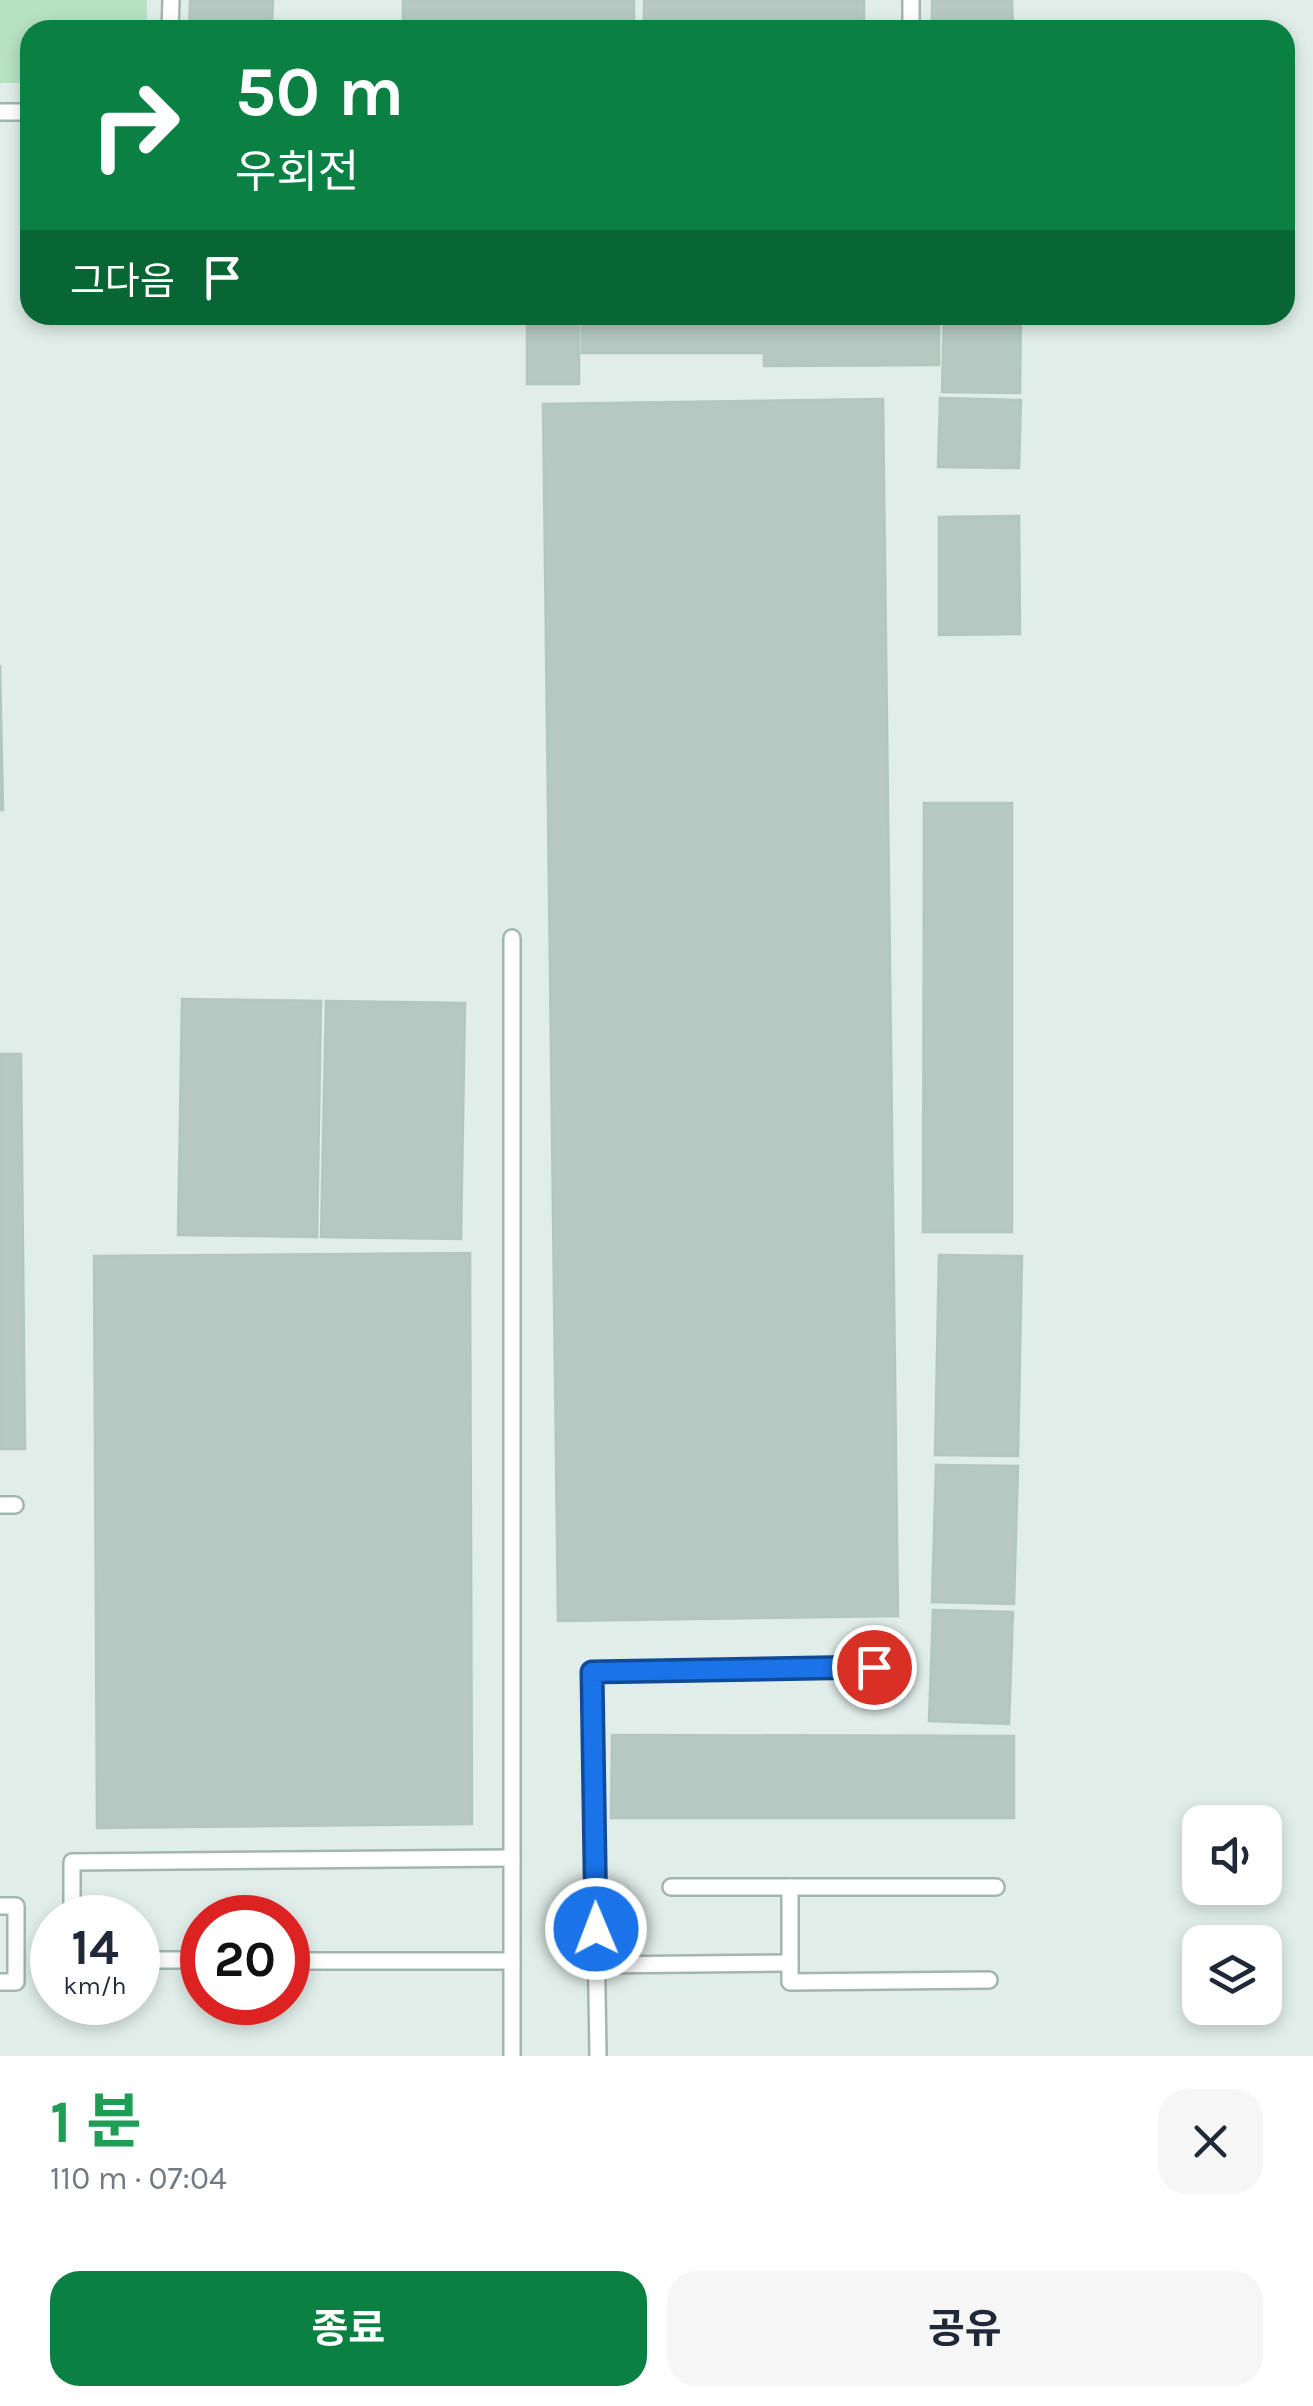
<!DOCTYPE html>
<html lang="ko">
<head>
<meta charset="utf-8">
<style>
	:root { --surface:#fff; --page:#f6f6f7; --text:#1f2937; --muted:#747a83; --accent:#0b8043 }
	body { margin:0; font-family:Karla,"Noto Sans KR",sans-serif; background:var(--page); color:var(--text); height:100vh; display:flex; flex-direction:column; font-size:38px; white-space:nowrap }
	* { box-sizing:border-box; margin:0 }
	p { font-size:32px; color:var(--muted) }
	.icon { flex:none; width:55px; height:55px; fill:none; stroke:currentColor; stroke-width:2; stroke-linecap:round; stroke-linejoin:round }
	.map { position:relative; height:2056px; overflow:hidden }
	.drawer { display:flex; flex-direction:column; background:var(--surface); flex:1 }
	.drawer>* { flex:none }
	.banner { position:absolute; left:20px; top:20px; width:1275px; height:305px; border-radius:30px; box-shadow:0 5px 15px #0003; background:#0b8043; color:#fff; overflow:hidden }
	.fabs { position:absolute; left:1182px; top:1805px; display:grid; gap:20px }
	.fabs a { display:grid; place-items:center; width:100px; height:100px; border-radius:20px; background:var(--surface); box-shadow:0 5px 15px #0003; font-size:50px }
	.speed { position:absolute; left:30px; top:1895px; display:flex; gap:20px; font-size:50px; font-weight:700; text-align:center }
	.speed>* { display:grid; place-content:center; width:130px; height:130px; border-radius:50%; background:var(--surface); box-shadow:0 5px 15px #0003; line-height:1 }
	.speed small { font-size:25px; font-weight:400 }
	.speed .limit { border:15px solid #d22; background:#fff; color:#111 }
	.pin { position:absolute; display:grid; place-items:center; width:85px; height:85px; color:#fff; margin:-42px; border:5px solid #fff; border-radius:50%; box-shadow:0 2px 10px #0007 }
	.me { position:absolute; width:110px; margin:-55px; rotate:359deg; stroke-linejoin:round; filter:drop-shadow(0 0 8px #0008) }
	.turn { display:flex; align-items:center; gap:35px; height:210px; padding:0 50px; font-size:45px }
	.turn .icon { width:130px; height:130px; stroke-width:2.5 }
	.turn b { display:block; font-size:70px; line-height:85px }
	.then { display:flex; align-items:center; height:95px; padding:0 50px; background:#0003; gap:20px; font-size:38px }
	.round { display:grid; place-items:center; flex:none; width:105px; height:105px; border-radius:30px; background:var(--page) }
	.overview { display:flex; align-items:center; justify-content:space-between; height:170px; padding:0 50px }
	h1 { font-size:60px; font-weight:700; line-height:75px; color:#1e9e55 }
	.primary-button { display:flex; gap:20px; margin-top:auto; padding:20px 50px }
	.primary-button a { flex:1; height:115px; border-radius:30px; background:var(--accent); color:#fff; font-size:40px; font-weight:700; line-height:115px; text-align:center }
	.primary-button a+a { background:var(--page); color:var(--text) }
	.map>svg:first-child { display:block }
</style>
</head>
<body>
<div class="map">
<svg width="1313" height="2056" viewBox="0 0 1313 2056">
	<rect width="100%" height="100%" fill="#e0ede8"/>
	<polygon fill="#b6e1c2" points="0,0 147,0 147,30 30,30 30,83 0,83"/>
	<g fill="#b5c8c1" stroke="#b2c8bf" stroke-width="2.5">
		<polygon points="190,0 273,0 272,30 189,30"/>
		<rect x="403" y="0" width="231" height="30"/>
		<rect x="644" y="0" width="220" height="30"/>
		<polygon points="932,0 1012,0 1013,30 932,30"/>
		<rect x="527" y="315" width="52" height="69"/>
		<polygon points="582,315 939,315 939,365 764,366 764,353 582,353"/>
		<polygon points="944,315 1021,315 1020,393 942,392"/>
		<polygon points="940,398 1021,400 1019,468 938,467"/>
		<polygon points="883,399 898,1616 558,1621 543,404"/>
		<polygon points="1019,516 1020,634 939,635 939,517"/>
		<polygon points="0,665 3,810 0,810"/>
		<polygon points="924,803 1012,803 1012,1232 923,1232"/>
		<polygon points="182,999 321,1001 317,1237 178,1235"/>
		<polygon points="326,1001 465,1003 461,1239 321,1237"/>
		<polygon points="0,1054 21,1054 25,1449 0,1449"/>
		<polygon points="470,1253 472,1824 97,1828 94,1256"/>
		<polygon points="939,1255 1022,1256 1018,1456 935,1455"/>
		<polygon points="936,1465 1018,1466 1014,1604 932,1602"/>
		<polygon points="933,1610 1013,1612 1009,1724 929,1721"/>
		<polygon points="612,1735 1014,1736 1014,1818 611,1818"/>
	</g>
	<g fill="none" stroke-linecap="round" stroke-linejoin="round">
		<defs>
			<g id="lane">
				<polyline points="911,0 911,30"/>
				<polyline points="170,30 171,0"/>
				<polyline points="0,112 30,112"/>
				<polyline points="512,938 512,2056"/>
				<polyline points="0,1505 15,1505"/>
				<polyline points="671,1887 996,1887"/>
				<polyline points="790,1887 790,1982 989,1980"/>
				<polyline points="0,1906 16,1906 16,1982 0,1982"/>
				<polyline points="72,1918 72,1862 512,1858"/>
				<polyline points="138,1960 202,1960"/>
				<polyline points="288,1961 512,1961"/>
				<polyline points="596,1965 790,1963"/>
				<polyline points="598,2056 592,1672 875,1667"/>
			</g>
		</defs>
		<use href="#lane" stroke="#a2b6af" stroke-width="20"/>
		<use href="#lane" stroke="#fff" stroke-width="15"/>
	</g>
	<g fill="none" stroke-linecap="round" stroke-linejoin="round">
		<defs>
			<polyline id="route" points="596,1929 592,1672 874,1667"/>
		</defs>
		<use href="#route" stroke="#114b97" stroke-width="25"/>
		<use href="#route" stroke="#1a73e8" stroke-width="18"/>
	</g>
</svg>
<div class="fabs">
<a><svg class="icon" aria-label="sound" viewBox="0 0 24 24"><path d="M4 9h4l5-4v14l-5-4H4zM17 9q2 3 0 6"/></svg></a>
<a><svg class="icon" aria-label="layers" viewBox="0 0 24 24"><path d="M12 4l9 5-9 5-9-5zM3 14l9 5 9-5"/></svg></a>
</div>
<div class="speed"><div>14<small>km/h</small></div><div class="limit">20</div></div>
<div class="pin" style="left:874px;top:1667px;background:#d93025"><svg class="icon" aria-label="arrive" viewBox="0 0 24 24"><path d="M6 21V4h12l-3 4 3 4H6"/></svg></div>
<svg class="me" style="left:596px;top:1929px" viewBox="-20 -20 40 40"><circle r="17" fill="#1a73e8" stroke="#fff" stroke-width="3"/><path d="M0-11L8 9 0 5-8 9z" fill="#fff"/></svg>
<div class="banner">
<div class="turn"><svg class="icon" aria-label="right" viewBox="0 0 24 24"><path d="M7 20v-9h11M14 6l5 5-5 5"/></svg><div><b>50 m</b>우회전</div></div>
<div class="then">그다음<svg class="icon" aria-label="arrive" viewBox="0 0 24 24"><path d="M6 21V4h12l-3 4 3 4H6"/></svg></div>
</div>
</div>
<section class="drawer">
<div class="overview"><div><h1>1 분</h1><p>110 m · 07:04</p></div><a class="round"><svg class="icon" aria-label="close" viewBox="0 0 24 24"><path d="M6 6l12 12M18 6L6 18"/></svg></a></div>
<div class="primary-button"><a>종료</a><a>공유</a></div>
</section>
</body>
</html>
